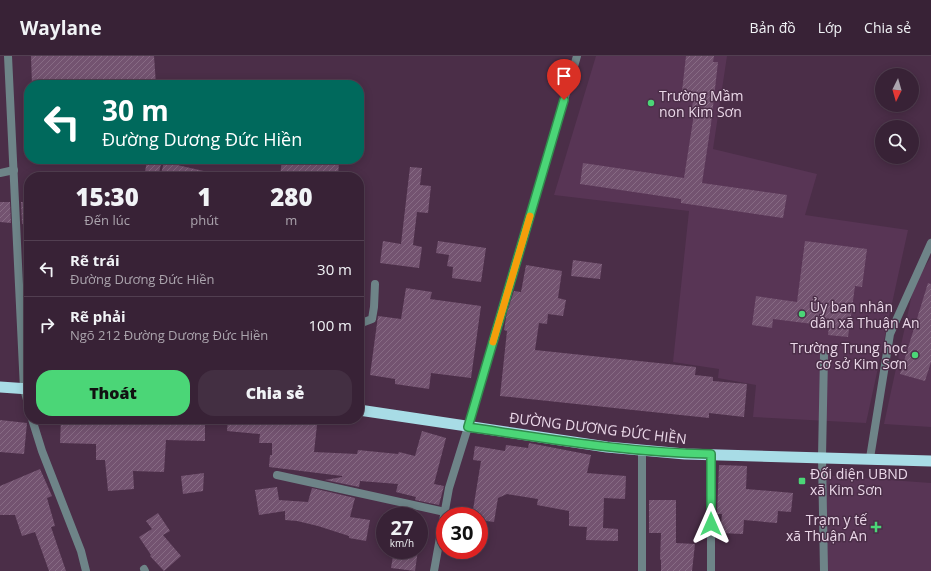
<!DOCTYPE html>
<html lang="vi">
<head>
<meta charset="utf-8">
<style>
	:root { --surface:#382236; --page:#432f42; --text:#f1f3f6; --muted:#aba4ad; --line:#523f51; --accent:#4bd677 }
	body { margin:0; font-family:"Open Sans",sans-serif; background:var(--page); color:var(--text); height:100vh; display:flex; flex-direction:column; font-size:15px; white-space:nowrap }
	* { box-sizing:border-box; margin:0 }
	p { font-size:13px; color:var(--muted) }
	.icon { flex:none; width:22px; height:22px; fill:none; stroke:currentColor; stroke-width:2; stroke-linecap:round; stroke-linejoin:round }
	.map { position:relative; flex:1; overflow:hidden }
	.sheet { position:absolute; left:24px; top:116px; width:340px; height:252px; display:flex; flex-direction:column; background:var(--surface); border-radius:16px; box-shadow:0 2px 10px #0003,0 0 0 1px var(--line) }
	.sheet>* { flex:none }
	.hud { position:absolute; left:24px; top:24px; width:340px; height:84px; border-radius:16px; box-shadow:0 2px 10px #0003,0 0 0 1px var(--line); background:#00695c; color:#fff; overflow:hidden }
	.needle { width:26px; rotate:185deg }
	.buttons { position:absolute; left:875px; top:12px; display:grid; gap:8px }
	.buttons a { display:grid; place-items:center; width:44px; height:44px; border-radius:50%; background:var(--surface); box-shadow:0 2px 10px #0003,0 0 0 1px var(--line); font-size:20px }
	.speed { position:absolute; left:376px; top:451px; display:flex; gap:8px; font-size:20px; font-weight:700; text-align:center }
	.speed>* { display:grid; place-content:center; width:52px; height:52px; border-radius:50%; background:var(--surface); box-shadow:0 2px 10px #0003,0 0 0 1px var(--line); line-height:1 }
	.speed small { font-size:10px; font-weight:400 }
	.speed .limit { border:6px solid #d22; background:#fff; color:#111 }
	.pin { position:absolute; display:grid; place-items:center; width:34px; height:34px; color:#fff; margin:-41px -17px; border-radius:50% 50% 50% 0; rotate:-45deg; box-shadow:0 0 4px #0007 }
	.pin .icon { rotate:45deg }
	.me { position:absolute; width:44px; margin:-22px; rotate:0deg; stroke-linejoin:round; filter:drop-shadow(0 0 3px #0008) }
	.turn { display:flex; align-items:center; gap:14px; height:84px; padding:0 12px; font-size:18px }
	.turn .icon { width:52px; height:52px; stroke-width:2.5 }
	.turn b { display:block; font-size:28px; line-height:34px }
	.eta { display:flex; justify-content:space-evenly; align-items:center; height:68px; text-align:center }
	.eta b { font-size:24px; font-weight:800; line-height:28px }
	.primary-button { display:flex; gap:8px; margin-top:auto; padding:8px 12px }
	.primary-button a { flex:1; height:46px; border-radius:16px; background:var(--accent); color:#111; font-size:16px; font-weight:800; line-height:46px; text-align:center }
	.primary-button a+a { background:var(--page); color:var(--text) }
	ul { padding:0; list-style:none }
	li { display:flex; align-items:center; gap:12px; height:56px; padding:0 12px; border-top:1px solid var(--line) }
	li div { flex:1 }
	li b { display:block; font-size:15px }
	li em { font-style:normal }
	header { display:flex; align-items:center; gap:24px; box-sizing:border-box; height:56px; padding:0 20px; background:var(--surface); border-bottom:1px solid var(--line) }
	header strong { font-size:19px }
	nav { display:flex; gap:22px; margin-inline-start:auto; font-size:14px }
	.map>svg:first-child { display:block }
</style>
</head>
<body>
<header>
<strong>Waylane</strong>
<nav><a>Bản đồ</a><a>Lớp</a><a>Chia sẻ</a></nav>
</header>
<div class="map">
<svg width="931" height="515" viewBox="0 0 931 515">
	<defs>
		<pattern id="building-hatch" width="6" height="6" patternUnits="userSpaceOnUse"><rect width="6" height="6" fill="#735370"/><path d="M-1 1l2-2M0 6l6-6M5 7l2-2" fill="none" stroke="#876b84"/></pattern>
	</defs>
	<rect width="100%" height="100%" fill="#4b2e48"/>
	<g fill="#583555">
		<polygon points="596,0 727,0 713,93 817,118 805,159 908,174 866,367 753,361 756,329 718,322 719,313 673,306 689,155 554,139"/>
		<polygon points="931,201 931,371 884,368 914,229"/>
		<polygon points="821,419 931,427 931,515 822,515"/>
	</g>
	<g fill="url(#building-hatch)">
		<polygon points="31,0 154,0 156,29 32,29"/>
		<polygon points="686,0 714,0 713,6 718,6 711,68 702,127 787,139 783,162 681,147 681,143 580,128 583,107 684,122 694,58 691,58 693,45 681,44"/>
		<polygon points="282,103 317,103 339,105 338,121 280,121"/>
		<polygon points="147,105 161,108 158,121 144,121"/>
		<polygon points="164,106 208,116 207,121 174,121 161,118"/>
		<polygon points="410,111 422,112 420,129 431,130 428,157 417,156 413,189 422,191 419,212 380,207 383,185 401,188"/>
		<polygon points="0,146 10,146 11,167 0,166"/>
		<polygon points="21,146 29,146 29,169 22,168"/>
		<polygon points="438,185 486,192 481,226 452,222 453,211 447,210 449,199 436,197"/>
		<polygon points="805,185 867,193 862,231 855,230 848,281 828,279 829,270 773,263 772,272 752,269 756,240 797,246"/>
		<polygon points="573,204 602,208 600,223 571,220"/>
		<polygon points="526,209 562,215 558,242 566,244 563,260 548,258 547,268 539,267 535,294 696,311 695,319 713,321 713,325 747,328 744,361 709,357 709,362 500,340 507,275 504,274 507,256 514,235 521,236"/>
		<polygon points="928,227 931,228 931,306 925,325 900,318"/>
		<polygon points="406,232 432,236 430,243 481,250 471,322 431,317 429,333 395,328 395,323 370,319 378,260 401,263"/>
		<polygon points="61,363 205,363 205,385 166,384 164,416 133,415 134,433 108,435 105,404 96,404 96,388 60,387"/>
		<polygon points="228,363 274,363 317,369 314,396 357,398 358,394 398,398 399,396 415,400 422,375 446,382 434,428 444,430 439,449 415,444 416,441 396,436 398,428 360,425 359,431 325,424 342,421 342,420 269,411 270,399 272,399 272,387 259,387 260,378 227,375"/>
		<polygon points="0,364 27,367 24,398 0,396"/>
		<polygon points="529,387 591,399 587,417 626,420 625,443 604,442 603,472 618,473 618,485 586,484 587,471 569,470 569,455 537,449 538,443 507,438 498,442 494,466 479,464 479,460 472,460 481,405 473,404 475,390 505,395 506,389 528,392"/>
		<polygon points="719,409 747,410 746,433 793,437 791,456 778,455 777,467 744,464 743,478 720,477 722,458 717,458"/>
		<polygon points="40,413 52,440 47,442 55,470 51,471 66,515 49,515 35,476 22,480 15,459 0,459 0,430"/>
		<polygon points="204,417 203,435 183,438 181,420"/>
		<polygon points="277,431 279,444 308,446 312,432 355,442 350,461 370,464 366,485 349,482 349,480 318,470 297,465 285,464 285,455 259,459 255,434"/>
		<polygon points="649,444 676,444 676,487 695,488 692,515 661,515 661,504 660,503 661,477 649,477"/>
		<polygon points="158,457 170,475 163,479 181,500 164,515 150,500 151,499 139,481 152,473 146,465"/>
		<polygon points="394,494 418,494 415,515 391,512"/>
	</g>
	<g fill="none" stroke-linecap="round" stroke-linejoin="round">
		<g stroke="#6e8488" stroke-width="8">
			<polyline points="0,117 14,114"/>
			<polyline points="359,268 372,263 374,251 375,228"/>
			<polyline points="822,401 824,299"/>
		</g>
		<g stroke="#6e8488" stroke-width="8">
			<polyline points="8,0 24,333 29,351"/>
			<polyline points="32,363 42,395 81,495 86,515"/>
			<polyline points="642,394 642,515"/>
			<polyline points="822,401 824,515"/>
			<polyline points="870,402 890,278 931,187"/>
			<polyline points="277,419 445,456"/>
			<polyline points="144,513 145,515"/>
			<polyline points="434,515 449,432 468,371 577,0"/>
			<polyline points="711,515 711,398"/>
		</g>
		<g stroke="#a8dce6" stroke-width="11">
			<polyline points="0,331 29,333"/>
			<polyline points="359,354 607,391 685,398 931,405"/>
		</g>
	</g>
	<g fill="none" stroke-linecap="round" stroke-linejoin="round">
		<defs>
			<path id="route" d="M 564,44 L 468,371 C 549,383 630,397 711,398 L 711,468"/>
		</defs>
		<use href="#route" stroke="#318b4d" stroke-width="10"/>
		<use href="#route" stroke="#4bd677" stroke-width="7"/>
		<polyline stroke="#f59e0b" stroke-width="7" points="493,286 530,160"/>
	</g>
	<g fill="#4bd677" stroke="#4b2e48" stroke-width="1.5">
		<circle cx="651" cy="47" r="4"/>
		<circle cx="802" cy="258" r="4"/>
		<circle cx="915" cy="299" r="4"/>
		<rect x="798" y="421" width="8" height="8" rx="2"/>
		<path d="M874 465h4v4h4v4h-4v4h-4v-4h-4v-4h4z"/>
	</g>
	<g text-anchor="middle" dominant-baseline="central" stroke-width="3" stroke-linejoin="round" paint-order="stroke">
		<g font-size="14" fill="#ead7e8" stroke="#4b2e48" text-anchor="start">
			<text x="659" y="39">Trường Mầm<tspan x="659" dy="16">non Kim Sơn</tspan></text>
			<text x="810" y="250">Ủy ban nhân<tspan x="810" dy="16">dân xã Thuận An</tspan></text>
			<text x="907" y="291" text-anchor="end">Trường Trung học<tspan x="907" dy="16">cơ sở Kim Sơn</tspan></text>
			<text x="810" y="417">Đối diện UBND<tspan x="810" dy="16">xã Kim Sơn</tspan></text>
			<text x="867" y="463" text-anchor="end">Trạm y tế<tspan x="867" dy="16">xã Thuận An</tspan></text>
		</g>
		<g font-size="14" fill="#ead7e8" stroke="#4b2e48">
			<text transform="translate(598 372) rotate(7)">ĐƯỜNG DƯƠNG ĐỨC HIỀN</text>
		</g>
	</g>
</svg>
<div class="buttons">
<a><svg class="needle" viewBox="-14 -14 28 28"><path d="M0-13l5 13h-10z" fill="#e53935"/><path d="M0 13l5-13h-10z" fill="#aba4ad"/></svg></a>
<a><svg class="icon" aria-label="search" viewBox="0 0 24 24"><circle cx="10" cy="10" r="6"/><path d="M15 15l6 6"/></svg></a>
</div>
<div class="speed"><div>27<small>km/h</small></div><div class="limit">30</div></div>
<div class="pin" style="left:564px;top:44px;background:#d93025"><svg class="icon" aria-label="arrive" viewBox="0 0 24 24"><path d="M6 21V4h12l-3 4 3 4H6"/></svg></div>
<svg class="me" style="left:711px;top:468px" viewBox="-20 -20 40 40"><path d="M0-17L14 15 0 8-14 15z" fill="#4bd677" stroke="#fff" stroke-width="4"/></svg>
<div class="hud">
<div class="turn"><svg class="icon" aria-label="left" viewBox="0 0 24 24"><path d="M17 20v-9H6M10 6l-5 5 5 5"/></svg><div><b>30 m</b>Đường Dương Đức Hiền</div></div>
</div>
<section class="sheet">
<div class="eta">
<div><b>15:30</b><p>Đến lúc</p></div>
<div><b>1</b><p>phút</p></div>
<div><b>280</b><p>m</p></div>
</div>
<ul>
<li><svg class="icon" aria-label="left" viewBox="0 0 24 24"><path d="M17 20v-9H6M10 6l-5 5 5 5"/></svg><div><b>Rẽ trái</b><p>Đường Dương Đức Hiền</p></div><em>30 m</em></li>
<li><svg class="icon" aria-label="right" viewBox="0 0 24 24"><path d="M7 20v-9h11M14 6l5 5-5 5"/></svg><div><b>Rẽ phải</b><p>Ngõ 212 Đường Dương Đức Hiền</p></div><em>100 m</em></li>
</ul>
<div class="primary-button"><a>Thoát</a><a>Chia sẻ</a></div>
</section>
</div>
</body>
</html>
